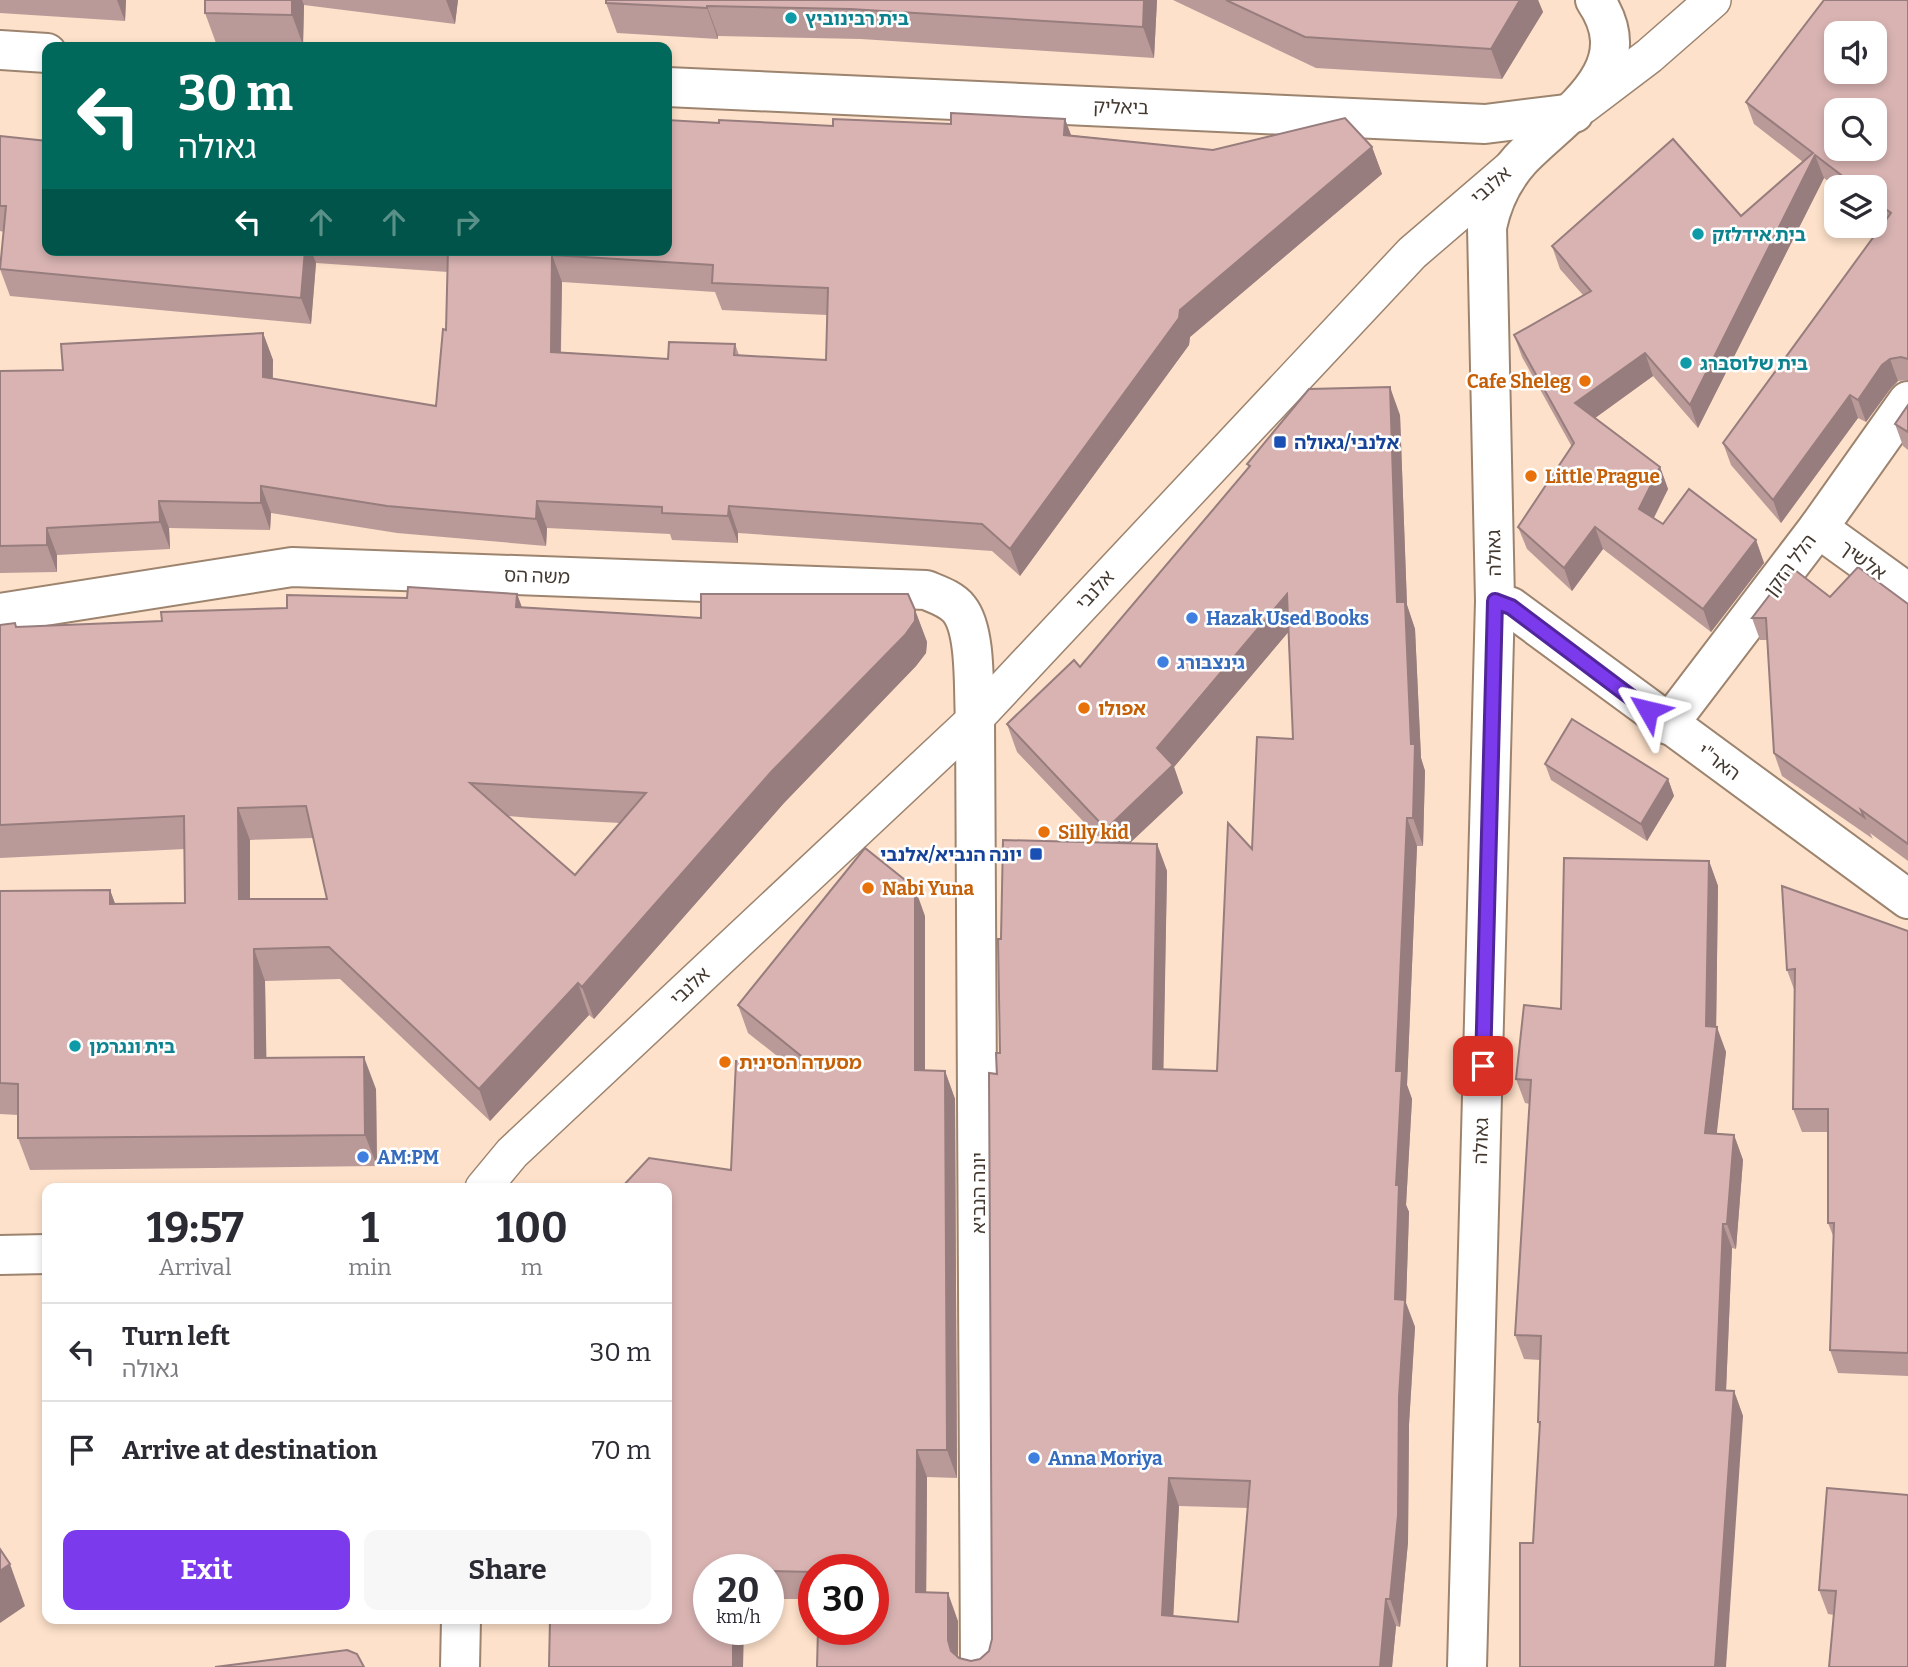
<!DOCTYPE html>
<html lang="en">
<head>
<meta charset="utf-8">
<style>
	:root { --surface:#fff; --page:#f7f7f7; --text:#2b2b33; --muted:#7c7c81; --line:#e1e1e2; --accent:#7c3aed }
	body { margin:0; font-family:Bitter,"Noto Sans Hebrew",serif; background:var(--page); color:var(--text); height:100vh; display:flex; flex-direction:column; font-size:26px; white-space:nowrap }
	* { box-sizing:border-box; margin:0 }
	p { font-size:23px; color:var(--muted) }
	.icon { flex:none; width:38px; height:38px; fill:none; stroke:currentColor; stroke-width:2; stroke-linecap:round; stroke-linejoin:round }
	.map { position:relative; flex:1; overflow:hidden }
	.details { position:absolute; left:42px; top:1183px; width:630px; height:441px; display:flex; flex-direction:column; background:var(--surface); border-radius:14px; box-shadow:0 4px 10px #0003 }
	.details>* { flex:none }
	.top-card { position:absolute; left:42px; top:42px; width:630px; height:214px; border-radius:14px; box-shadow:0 4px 10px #0003; background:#00695c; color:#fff; overflow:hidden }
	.tools { position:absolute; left:1824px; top:21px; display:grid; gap:14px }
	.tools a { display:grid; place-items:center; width:63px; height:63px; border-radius:14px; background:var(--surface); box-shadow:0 4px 10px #0003; font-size:35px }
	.speed { position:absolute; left:693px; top:1554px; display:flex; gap:14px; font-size:35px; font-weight:700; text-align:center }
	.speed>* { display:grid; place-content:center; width:91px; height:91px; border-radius:50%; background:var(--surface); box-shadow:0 4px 10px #0003; line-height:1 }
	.speed small { font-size:18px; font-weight:400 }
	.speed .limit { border:10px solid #d22; background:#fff; color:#111 }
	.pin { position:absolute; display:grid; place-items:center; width:60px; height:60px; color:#fff; margin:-30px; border-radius:14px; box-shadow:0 4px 10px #0006 }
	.me { position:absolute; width:77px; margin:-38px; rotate:307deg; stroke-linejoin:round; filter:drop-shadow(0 0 5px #0008) }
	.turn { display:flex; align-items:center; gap:24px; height:147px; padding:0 21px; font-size:32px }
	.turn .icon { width:91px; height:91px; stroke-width:2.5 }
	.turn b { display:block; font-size:49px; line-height:60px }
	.lanes { display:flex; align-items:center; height:66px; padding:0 21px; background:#0003; justify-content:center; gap:35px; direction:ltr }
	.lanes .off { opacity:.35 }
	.eta { display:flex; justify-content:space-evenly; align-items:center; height:119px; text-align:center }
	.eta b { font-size:42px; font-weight:700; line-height:49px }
	.button { display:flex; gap:14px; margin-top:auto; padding:14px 21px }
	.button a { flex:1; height:80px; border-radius:14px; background:var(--accent); color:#fff; font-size:28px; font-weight:700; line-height:80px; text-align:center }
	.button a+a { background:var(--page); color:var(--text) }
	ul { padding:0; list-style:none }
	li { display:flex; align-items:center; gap:21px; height:98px; padding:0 21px; border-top:2px solid var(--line) }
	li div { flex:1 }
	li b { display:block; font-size:26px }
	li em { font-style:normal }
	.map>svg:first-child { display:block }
</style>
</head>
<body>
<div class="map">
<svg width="1908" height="1667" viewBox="0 0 1908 1667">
	<rect width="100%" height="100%" fill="#fde1ca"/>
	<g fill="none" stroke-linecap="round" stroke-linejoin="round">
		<defs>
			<g id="pedestrian">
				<polyline points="1583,106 1649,56 1713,0"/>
				<polyline points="483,1188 512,1153 975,719 1412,253 1511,168"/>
			</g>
			<g id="minor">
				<polyline points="0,50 47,53"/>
				<polyline points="667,87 1485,124 1574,113"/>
				<polyline points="1818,528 1908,593"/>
				<polyline points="1495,601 1511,607 1908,899"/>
				<path d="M 0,613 L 292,567 L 926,590 C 938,595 951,599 959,609 C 977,631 973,691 975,719 L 980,1667"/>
				<polyline points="1668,725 1818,528 1908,401"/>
				<polyline points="0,1255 47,1254"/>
				<polyline points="460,1667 461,1619"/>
				<path d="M 1467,1667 L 1495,601 L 1487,227 C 1492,203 1503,179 1520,160 C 1561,116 1644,72 1595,0"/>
			</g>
		</defs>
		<use href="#pedestrian" stroke="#9d846f" stroke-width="38"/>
		<use href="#minor" stroke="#9d846f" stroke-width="42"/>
		<use href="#pedestrian" stroke="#fff" stroke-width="35"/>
		<use href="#minor" stroke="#fff" stroke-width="38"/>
	</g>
	<g fill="#ba9a99" fill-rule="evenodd">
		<polygon points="0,0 126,0 125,21 0,13"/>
		<polygon points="205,0 458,0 455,24 304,5 303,45 216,43 205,13"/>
		<polygon points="1157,0 1154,58 861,39 718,36 718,39 617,33 606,3"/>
		<polygon points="1173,0 1538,0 1543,12 1502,79 1316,68"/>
		<polygon points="1908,0 1908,380 1898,381 1891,388 1866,422 1858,418 1781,523 1731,465 1723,443 1883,224 1874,217 1874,187 1836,187 1824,178 1698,428 1653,376 1595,418 1660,467 1668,489 1654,518 1663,524 1756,540 1764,563 1711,632 1603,549 1572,591 1527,549 1518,527 1572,447 1522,357 1514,335 1583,295 1560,269 1552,246 1741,216 1803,162 1754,124 1746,102"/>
		<path d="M 1065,119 L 1071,135 L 1213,150 L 1372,147 L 1382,174 L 1190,337 L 1189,345 L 1020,576 L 992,551 L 738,533 L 738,543 L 672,540 L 670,534 L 547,528 L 546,546 L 397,533 L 271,513 L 270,530 L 169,528 L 170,549 L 57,555 L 57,572 L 0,573 L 0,371 L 63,370 L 263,333 L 273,360 L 273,379 L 436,406 L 446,330 L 448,272 L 316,263 L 311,324 L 10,296 L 0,269 L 4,232 L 0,231 L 0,136 L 47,250 L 667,250 L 719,123 L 833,126 L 951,124 ZM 562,282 L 715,292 L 722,310 L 827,315 L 826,360 L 739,355 L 735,344 L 668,359 L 561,352 Z"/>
		<polygon points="1908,405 1908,450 1903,446 1895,424"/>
		<path d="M 1400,415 L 1407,605 L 1415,629 L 1421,758 L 1425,771 L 1423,846 L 1417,846 L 1407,1085 L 1412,1099 L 1406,1205 L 1409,1212 L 1406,1303 L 1415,1327 L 1409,1424 L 1408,1542 L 1400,1627 L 1396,1626 L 1392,1667 L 817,1667 L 873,1570 L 814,1570 L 814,1599 L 768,1599 L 768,1570 L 709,1570 L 549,1667 L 731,1170 L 786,1063 L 748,1033 L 738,1005 L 925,916 L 925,1070 L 945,1071 L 955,1099 L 957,1478 L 927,1477 L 926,1593 L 958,1621 L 958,1658 L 971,1661 L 980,1659 L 989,1651 L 992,1639 L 997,1074 L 1000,1053 L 1001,939 L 1103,842 L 1017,752 L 1007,724 L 1080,667 L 1249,468 L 1247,464 ZM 1288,632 L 1293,739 L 1252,849 L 1217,1071 L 1163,1069 L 1167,871 L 1157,844 L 1130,843 L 1183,793 L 1174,767 ZM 1179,1506 L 1248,1508 L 1238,1622 L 1173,1616 Z"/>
		<path d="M 517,594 L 522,607 L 701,618 L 915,610 L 927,642 L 926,653 L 916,666 L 784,803 L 594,1019 L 589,1015 L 490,1121 L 340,979 L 265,981 L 266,1058 L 376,1089 L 377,1166 L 30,1170 L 18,1138 L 18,1115 L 0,1114 L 0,891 L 110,890 L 115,904 L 185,903 L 185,849 L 0,858 L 0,625 L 17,627 L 162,621 L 287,608 L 407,598 ZM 508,816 L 532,818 L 620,823 L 575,875 ZM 313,838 L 327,899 L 250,899 L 250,840 Z"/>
		<polygon points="1830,597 1908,604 1908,861 1870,833 1873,839 1782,776 1774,753 1767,640 1760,640 1752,618"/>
		<polygon points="1545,764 1668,779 1674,796 1647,841 1551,780"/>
		<polygon points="1709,861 1718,886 1716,1027 1726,1052 1716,1134 1734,1135 1743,1160 1736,1249 1732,1248 1726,1391 1734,1391 1743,1416 1533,1543 1540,1428 1538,1422 1540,1360 1524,1359 1515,1335 1530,1104 1525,1103 1516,1079 1561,1009"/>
		<polygon points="1908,931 1908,1376 1838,1373 1830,1350 1834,1238 1828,1223 1828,1132 1802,1132 1793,1109 1795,992 1787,970"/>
		<polygon points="1908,1495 1834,1615 1828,1614 1819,1590"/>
	</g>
	<g fill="#977d7d">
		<polygon points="117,0 126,0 125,21"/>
		<polygon points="292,0 302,0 304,5 303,45 292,15"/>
		<polygon points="446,0 458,0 455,24"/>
		<polygon points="1144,0 1157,0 1154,58 1143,27"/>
		<polygon points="1520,0 1538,0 1543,12 1502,79 1491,49"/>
		<polygon points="707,6 718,36 718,39 707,8"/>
		<polygon points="1065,119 1075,146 1064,135"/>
		<polygon points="1372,147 1382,174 1190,337 1189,345 1020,576 1010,549 1180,310"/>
		<polygon points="1815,155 1824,178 1698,428 1690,405"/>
		<polygon points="305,250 311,250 316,263 311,324 301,298"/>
		<polygon points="552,255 562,282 560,379 551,352"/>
		<polygon points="263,333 273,360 272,404 263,377"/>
		<polygon points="1645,353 1653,376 1584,426 1575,403"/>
		<polygon points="1890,359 1898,381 1891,388 1866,422 1858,400 1882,365"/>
		<polygon points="1390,387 1400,415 1407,605 1415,629 1421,758 1425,771 1423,846 1413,818 1397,602"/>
		<polygon points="1850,395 1858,418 1781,523 1773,500"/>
		<polygon points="1660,467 1668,489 1647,531 1639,509"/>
		<polygon points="261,486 271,513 270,530 261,503"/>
		<polygon points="159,501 169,528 170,549 160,522"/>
		<polygon points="537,501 547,528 546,546 536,519"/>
		<polygon points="729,506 738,533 738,543 728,516"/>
		<polygon points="1595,527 1603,549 1572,591 1564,568"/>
		<polygon points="47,528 57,555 57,572 47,545"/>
		<polygon points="1756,540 1764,563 1711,632 1703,609"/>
		<polygon points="517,594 528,626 516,607"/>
		<polygon points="1287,594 1297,622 1174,767 1183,793 1116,856 1106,829 1157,748"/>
		<polygon points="915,610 927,642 926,653 916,666 784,803 594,1019 582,987"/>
		<polygon points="1668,779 1674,796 1647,841 1641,824"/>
		<polygon points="238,808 250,840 250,931 239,899"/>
		<polygon points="1407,818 1417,846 1407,1085 1412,1099 1406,1205 1409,1212 1406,1303 1415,1327 1409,1424 1408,1542 1400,1627 1390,1599 1399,1397 1395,1299 1396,1071"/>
		<polygon points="1157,844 1167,871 1163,1096 1153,1069"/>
		<polygon points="1709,861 1718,886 1716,1037 1717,1027 1726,1052 1714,1158 1705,1133"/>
		<polygon points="915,888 925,916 925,1097 915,1070"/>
		<polygon points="110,890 122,922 110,904"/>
		<polygon points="254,949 265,981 267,1090 255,1058"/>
		<polygon points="578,983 589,1015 490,1121 479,1089"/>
		<polygon points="364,1057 376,1089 377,1166 365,1135"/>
		<polygon points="945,1071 955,1099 957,1478 947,1450"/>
		<polygon points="1734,1135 1743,1160 1736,1249 1727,1224"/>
		<polygon points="1723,1224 1732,1248 1725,1415 1716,1390"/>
		<polygon points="1734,1391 1743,1416 1726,1667 1715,1667"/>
		<polygon points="917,1450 927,1477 926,1620 916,1592"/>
		<polygon points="1169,1478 1179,1506 1172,1642 1162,1615"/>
		<polygon points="10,1564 25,1606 0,1623 0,1571"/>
		<polygon points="948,1593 958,1621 958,1667 948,1640"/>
		<polygon points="1386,1599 1396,1626 1392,1667 1380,1667"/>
		<polygon points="733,1629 744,1629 743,1667 733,1667"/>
	</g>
	<g fill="#d8b3b2" stroke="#977d7d" stroke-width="2" fill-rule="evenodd">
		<polygon points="205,0 292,0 292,15 205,13"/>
		<polygon points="606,0 1144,0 1143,27 850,9 707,6 707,8 606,3"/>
		<polygon points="1226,0 1520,0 1491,49 1305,37"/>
		<path d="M 1824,0 L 1908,0 L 1908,359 L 1901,357 L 1890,359 L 1882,365 L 1858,400 L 1850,395 L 1773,500 L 1723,443 L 1891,213 L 1874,200 L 1874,187 L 1857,187 L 1815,155 L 1690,405 L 1645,353 L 1575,403 L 1660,467 L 1639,509 L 1663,524 L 1689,489 L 1756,540 L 1703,609 L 1595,527 L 1564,568 L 1518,527 L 1574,443 L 1514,335 L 1591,291 L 1552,246 L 1673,139 L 1741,216 L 1813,153 L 1746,102 ZM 1836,33 L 1874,33 L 1874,72 L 1836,72 ZM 1836,110 L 1874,110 L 1874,149 L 1836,149 Z"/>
		<path d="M 951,113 L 1065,119 L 1064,135 L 1213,150 L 1345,118 L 1372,147 L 1180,310 L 1179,318 L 1010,549 L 982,524 L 729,506 L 728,516 L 662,513 L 662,507 L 537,501 L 536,519 L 387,506 L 261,486 L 261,503 L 159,501 L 160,522 L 47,528 L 47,545 L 0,546 L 0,371 L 63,370 L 61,344 L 263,333 L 263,377 L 436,406 L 443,329 L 446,330 L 448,250 L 667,250 L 667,120 L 719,123 L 719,120 L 833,126 L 833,119 L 951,124 ZM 552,255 L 713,265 L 712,283 L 828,288 L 826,360 L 734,355 L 735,344 L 669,342 L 668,359 L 551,352 Z"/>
		<polygon points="0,136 47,141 47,250 305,250 301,298 0,269 6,206 0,206"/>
		<path d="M 1390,387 L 1397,602 L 1405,602 L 1411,744 L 1415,744 L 1413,818 L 1407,818 L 1396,1071 L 1402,1071 L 1396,1185 L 1399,1185 L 1395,1299 L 1405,1300 L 1399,1397 L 1398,1515 L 1390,1599 L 1386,1599 L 1380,1667 L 817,1667 L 818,1629 L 873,1629 L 873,1570 L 814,1570 L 814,1572 L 768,1571 L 768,1570 L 709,1570 L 709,1629 L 733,1629 L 733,1667 L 549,1667 L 550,1619 L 667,1619 L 667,1188 L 621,1188 L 649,1158 L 731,1170 L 736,1061 L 811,1064 L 738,1005 L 865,848 L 915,888 L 915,1070 L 945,1071 L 947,1450 L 917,1450 L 916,1592 L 948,1593 L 948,1640 L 951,1651 L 959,1658 L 971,1661 L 980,1659 L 989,1651 L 992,1639 L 989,1073 L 997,1074 L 996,1053 L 1000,1053 L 998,939 L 1001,939 L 1003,840 L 1157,844 L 1153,1069 L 1217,1071 L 1228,823 L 1252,849 L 1257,737 L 1293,739 L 1287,594 L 1157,748 L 1173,765 L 1106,829 L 1007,724 L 1074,660 L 1080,667 L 1250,466 L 1247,464 L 1309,389 ZM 1169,1478 L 1250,1481 L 1238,1622 L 1162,1615 Z"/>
		<polygon points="1908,405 1908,432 1895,424"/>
		<polygon points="1791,567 1830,597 1858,567 1908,604 1908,844 1861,810 1864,817 1774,753 1766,618 1752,618"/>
		<path d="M 408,587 L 517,594 L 516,607 L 701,618 L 701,594 L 908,594 L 915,610 L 915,621 L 905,635 L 772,771 L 582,987 L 578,983 L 479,1089 L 329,947 L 254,949 L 255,1058 L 364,1057 L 365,1135 L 18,1138 L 18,1084 L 0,1083 L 0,891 L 110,890 L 110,904 L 185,903 L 184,816 L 0,825 L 0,625 L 15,623 L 16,627 L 162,621 L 161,612 L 287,608 L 287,595 L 407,598 ZM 470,783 L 646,793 L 575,875 ZM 306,806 L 327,899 L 239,899 L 238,808 Z"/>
		<polygon points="1572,719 1668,779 1641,824 1545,764"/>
		<polygon points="1564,858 1709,861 1706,1026 1717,1027 1705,1133 1734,1135 1727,1224 1723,1224 1716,1390 1734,1391 1715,1667 1520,1667 1520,1543 1533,1543 1540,1422 1538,1422 1541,1336 1515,1335 1531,1080 1516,1079 1524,1005 1561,1009"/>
		<polygon points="1782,886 1908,931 1908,1353 1830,1350 1834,1223 1828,1223 1828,1109 1793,1109 1795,969 1787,970"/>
		<polygon points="1827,1488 1908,1495 1908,1667 1829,1667 1836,1591 1819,1590"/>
		<polygon points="0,1549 10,1564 0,1571"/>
		<polygon points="347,1650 357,1654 364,1667 215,1667"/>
	</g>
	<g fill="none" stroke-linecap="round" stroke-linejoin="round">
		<defs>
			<polyline id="route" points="1483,1066 1495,601 1511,607 1648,710"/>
		</defs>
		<use href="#route" stroke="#51269a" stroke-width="18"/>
		<use href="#route" stroke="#7c3aed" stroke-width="12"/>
	</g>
	<g fill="#0f9aa8" stroke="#fff" stroke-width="2.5">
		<circle cx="791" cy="18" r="7"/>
		<circle cx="1698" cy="234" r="7"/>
		<circle cx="1686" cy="363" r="7"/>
		<circle cx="75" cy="1046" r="7"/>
	</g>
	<g fill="#e8710a" stroke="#fff" stroke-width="2.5">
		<circle cx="1585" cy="381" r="7"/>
		<circle cx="1531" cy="476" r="7"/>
		<circle cx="1084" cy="708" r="7"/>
		<circle cx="1044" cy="832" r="7"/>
		<circle cx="868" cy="888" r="7"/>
		<circle cx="725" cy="1062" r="7"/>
	</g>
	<g fill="#1a4fb4" stroke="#fff" stroke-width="2.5">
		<rect x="1273" y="435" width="14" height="14" rx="3.5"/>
		<rect x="1029" y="847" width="14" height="14" rx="3.5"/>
	</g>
	<g fill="#3f7fe0" stroke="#fff" stroke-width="2.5">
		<circle cx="1192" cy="618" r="7"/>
		<circle cx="1163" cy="662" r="7"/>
		<circle cx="363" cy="1157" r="7"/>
		<circle cx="1034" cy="1458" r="7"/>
	</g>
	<g text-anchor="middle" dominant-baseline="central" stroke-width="5" stroke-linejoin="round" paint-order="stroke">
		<g font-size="19" font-weight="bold" fill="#0d838f" stroke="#fff" text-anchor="start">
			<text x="805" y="18">בית רבינוביץ</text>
			<text x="1712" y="234">בית אידלזק</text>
			<text x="1700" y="363">בית שלוסברג</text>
			<text x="89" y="1046">בית ונגרמן</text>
		</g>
		<g font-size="19" fill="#443930" stroke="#fff">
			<text transform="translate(1121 107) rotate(2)">ביאליק</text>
			<text transform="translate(1491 185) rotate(-41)">אלנבי</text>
			<text transform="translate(1494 553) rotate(-91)">גאולה</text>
			<text transform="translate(1863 560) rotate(36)">אלשיך</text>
			<text transform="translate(1790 565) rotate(-53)">הלל הזקן</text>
			<text transform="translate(537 576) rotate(2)">משה הס</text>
			<text transform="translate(1095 590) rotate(-47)">אלנבי</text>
			<text transform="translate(1719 762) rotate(36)">האר"י</text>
			<text transform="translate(690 986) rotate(-43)">אלנבי</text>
			<text transform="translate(1481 1141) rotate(-88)">גאולה</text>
			<text transform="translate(978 1193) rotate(-90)">יונה הנביא</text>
		</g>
		<g font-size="19" font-weight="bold" fill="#c56008" stroke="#fff" text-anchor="start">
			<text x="1571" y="381" text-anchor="end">Cafe Sheleg</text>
			<text x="1545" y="476">Little Prague</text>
			<text x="1098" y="708">אפולו</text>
			<text x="1058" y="832">Silly kid</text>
			<text x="882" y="888">Nabi Yuna</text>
			<text x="739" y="1062">מסעדה הסינית</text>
		</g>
		<g font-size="19" font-weight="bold" fill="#164399" stroke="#fff" text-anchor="start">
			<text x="1294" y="442">אלנבי/גאולה</text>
			<text x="1022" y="854" text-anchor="end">יונה הנביא/אלנבי</text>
		</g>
		<g font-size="19" font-weight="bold" fill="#366cbe" stroke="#fff" text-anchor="start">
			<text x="1206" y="618">Hazak Used Books</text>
			<text x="1177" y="662">גינצבורג</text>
			<text x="377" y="1157">AM:PM</text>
			<text x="1048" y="1458">Anna Moriya</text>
		</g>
	</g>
</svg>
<div class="tools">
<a><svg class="icon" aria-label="sound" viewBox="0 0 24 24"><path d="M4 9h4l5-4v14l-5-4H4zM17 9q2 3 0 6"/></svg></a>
<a><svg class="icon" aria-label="search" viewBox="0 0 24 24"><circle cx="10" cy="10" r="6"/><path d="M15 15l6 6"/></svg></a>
<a><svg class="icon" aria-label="layers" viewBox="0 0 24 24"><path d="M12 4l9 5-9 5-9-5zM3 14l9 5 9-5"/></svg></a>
</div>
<div class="speed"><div>20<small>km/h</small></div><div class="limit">30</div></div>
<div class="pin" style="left:1483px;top:1066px;background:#d93025"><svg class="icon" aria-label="arrive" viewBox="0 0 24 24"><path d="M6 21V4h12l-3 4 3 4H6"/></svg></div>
<svg class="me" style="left:1648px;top:710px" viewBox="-20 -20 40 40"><path d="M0-17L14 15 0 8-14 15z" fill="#7c3aed" stroke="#fff" stroke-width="4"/></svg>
<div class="top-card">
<div class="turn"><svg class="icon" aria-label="left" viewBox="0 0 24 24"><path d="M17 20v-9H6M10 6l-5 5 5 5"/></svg><div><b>30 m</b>גאולה</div></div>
<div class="lanes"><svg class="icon" aria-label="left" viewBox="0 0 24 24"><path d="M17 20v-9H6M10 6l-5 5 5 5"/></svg><svg class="icon off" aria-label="ahead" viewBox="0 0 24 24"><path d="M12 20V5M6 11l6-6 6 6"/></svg><svg class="icon off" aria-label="ahead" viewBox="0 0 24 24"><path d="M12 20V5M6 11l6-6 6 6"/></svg><svg class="icon off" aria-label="right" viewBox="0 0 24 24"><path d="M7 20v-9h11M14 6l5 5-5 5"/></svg></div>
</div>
<section class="details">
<div class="eta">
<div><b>19:57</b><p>Arrival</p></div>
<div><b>1</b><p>min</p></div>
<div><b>100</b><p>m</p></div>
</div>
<ul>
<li><svg class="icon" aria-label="left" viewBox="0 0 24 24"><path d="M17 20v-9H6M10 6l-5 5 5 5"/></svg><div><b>Turn left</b><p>גאולה</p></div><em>30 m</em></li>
<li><svg class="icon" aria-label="arrive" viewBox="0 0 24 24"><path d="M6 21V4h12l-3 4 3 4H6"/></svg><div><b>Arrive at destination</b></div><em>70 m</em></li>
</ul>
<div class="button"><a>Exit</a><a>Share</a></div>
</section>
</div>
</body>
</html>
